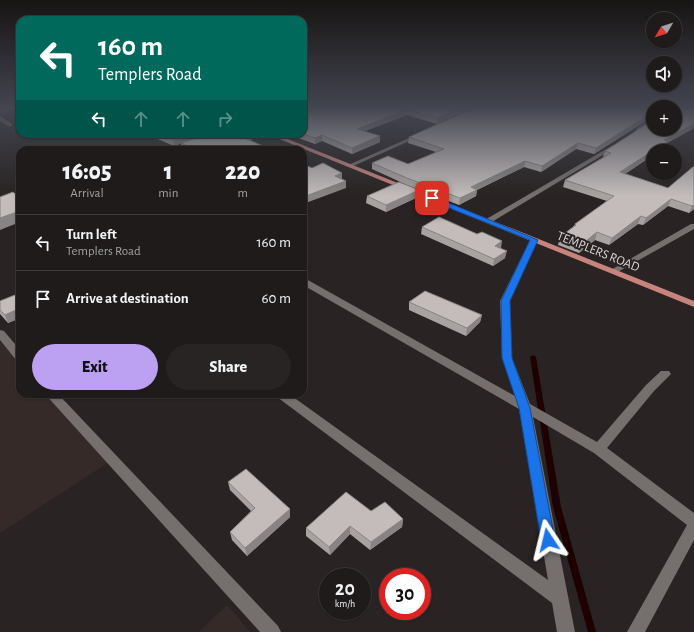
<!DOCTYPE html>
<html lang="en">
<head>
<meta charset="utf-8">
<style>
	:root { --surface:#1f1b1a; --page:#272423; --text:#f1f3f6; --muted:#a1a1a2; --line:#3c3939; --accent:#bca0f2 }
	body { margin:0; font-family:"Alegreya Sans",sans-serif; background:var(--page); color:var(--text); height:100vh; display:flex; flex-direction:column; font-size:15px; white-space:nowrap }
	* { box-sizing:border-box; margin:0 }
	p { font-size:13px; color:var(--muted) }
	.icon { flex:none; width:22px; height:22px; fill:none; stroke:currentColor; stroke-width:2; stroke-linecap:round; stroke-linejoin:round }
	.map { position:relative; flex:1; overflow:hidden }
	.sheet { position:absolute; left:16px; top:146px; width:291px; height:252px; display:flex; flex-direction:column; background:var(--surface); border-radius:12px; box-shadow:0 1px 3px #0004,0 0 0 1px var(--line) }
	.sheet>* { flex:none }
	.hud { position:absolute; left:16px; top:16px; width:291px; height:122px; border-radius:12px; box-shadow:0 1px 3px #0004,0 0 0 1px var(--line); background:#00695c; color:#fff; overflow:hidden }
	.needle { width:26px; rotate:231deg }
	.controls { position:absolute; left:646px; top:12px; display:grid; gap:8px }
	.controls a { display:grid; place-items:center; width:36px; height:36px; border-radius:50%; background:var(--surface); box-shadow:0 1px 3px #0004,0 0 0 1px var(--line); font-size:20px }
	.speed { position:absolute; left:319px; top:568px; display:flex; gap:8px; font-size:20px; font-weight:700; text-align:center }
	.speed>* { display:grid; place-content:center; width:52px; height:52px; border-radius:50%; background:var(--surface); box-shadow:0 1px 3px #0004,0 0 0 1px var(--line); line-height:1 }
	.speed small { font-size:10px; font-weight:400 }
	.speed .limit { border:6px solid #d22; background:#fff; color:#111 }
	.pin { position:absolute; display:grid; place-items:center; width:34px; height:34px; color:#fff; margin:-17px; border-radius:8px; box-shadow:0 2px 6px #0006 }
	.me { position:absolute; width:44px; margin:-22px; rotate:350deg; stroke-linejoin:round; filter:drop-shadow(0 0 3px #0008) }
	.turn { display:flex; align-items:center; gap:14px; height:84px; padding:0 16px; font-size:18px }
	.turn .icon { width:52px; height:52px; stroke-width:2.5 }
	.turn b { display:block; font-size:28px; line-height:34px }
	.lanes { display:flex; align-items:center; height:38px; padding:0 16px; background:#0003; justify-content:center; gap:20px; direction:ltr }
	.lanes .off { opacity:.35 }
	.eta { display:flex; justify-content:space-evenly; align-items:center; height:68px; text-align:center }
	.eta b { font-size:24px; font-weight:800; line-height:28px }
	.primary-button { display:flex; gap:8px; margin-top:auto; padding:8px 16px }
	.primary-button a { flex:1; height:46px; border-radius:24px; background:var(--accent); color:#111; font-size:16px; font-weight:800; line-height:46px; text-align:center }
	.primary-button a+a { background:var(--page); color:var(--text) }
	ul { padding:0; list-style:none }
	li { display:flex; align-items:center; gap:12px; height:56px; padding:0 16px; border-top:1px solid var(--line) }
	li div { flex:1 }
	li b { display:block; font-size:15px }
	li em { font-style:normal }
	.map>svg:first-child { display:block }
</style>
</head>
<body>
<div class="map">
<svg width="694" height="632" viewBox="0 0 694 632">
	<rect width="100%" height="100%" fill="#292423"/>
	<g fill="#362a28">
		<polygon points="0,341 20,364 20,394 47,394 109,462 0,533"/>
		<polygon points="227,605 250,632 199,632"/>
	</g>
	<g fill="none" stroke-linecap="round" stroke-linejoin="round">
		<polygon fill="#1e0000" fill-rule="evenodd" points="533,355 535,356 536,357 561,507 596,632 588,632 553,507 530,357 531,356"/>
		<polygon fill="#756f6e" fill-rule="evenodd" points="0,116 12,124 12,126 8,126 0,121"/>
		<g fill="#756f6e" fill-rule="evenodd">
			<polygon points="8,107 18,107 0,113 0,109"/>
			<polygon points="653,118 653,123 640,131 636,131 636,129"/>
			<polygon points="213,134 222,134 175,150 166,150"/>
			<polygon points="418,134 423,135 351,167 346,166"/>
			<polygon points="613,145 618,146 490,223 487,223 483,221"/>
			<polygon points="691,224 694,224 694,229 616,273 610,273 609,271"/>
			<polygon points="531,238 534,238 538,240 510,301 512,358 530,404 597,442 646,385 661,371 669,371 671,374 654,391 607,448 694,513 694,540 645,632 627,632 687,525 594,453 533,417 575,632 557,632 552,603 277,397 275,394 289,394 548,580 519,409 303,285 303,278 306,279 515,396 502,358 500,301"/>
			<polygon points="0,330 4,331 20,350 20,361 16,360 0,340"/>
			<polygon points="45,394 58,394 278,626 281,632 260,632"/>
		</g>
		<polygon fill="#c7847c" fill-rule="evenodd" points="267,134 275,134 694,301 694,307"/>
	</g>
	<g fill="#a8a2a1">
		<polygon points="303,107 473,107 437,124 407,115 365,131 380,136 380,142 352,154 322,141 315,144 287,134 303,134"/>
		<polygon points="653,107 653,117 652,117 594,154 576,149 541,172 524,167 477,190 476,196 459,205 407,185 372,169 372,163 408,164 436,152 408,143 409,137"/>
		<polygon points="694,107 694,128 667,143 666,147 659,151 653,151 653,155 625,174 668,188 694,166 694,209 689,213 668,206 643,225 638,224 609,245 595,240 579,253 558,245 560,237 574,226 575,224 607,201 563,187 565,180 604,157 603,157 605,151"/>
		<polygon points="146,134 266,134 250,140 272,150 184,150 182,149 181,143 174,146"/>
		<polygon points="419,190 418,197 386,212 366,203 367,196"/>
		<polygon points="422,227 477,234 501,248 505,258 493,266 421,234"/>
		<polygon points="20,293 20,318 8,323 0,314 0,301"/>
		<polygon points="409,302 482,315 480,322 466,336 409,310"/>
		<polygon points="228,482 290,509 290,517 247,556 232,540 230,532 251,511 230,490"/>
		<polygon points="371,511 403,519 402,527 370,550 350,534 330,555 306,536 306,528"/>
	</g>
	<g fill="#888483">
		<polygon points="462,107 473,107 437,124 437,118"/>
		<polygon points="408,109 407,115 357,134 357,129"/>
		<polygon points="653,112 652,117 594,154 596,148"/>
		<polygon points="694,124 694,128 667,143 666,147 659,151 653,151 653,155 618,179 620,172 664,140"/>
		<polygon points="190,134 208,134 174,146 173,140"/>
		<polygon points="250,134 266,134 242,143 242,137"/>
		<polygon points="322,135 322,141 315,144 315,138"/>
		<polygon points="380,136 380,142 352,154 352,148"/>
		<polygon points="578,143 576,149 541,172 542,166"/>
		<polygon points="525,161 524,167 477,190 476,196 459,205 460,198 471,187"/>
		<polygon points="342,173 342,179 335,176"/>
		<polygon points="346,181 346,188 303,204 303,197"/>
		<polygon points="419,190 418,197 386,212 386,205"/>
		<polygon points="671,199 668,206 643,225 646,218"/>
		<polygon points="694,204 694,209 689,213 692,206"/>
		<polygon points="20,211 20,222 0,230 0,218"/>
		<polygon points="641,216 638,224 609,245 612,238"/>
		<polygon points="597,232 595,240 579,253 581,245"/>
		<polygon points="502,241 501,248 494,253 495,246"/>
		<polygon points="507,251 505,258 493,266 494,259"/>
		<polygon points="20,308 20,318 8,323 5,315"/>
		<polygon points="482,315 480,322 466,336 467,328"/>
		<polygon points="290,509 290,517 247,556 245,548"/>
		<polygon points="403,519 402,527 370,550 371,542"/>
		<polygon points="350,526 350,534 330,555 329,547"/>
	</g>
	<g fill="#c3bcbb" stroke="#888483">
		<polygon points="303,107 462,107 437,118 408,109 357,129 380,136 352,148 322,135 315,138 303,134"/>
		<polygon points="476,107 653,107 653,112 596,148 578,143 542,166 525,161 471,187 477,190 460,198 407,178 372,163 388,156 408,164 444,149 409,137"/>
		<polygon points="675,107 694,107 694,124 664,140 668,141 620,172 668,188 694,166 694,204 692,206 671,199 646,218 641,216 612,238 597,232 581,245 560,237 576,225 575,224 614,196 565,180 611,153 605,151 653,120 653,129 675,129"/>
		<polygon points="158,134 190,134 173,140"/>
		<polygon points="208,134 250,134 242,137 272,150 196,150 181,143"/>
		<polygon points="323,163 342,173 335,176 346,181 303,197 303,164 312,168"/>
		<polygon points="399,182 419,190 386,205 367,196"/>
		<polygon points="13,192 20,198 20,211 0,218 0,197"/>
		<polygon points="439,217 477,234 482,232 502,241 495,246 507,251 494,259 422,227"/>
		<polygon points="425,291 482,315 467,328 409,302"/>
		<polygon points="20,293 20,308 5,315 0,310 0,301"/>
		<polygon points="246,469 290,509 245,548 230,532 255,508 228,482"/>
		<polygon points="346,492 371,511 385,502 403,519 371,542 350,526 329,547 306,528"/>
	</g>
	<linearGradient id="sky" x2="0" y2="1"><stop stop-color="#171413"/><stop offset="0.55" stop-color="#434550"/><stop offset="1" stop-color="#434550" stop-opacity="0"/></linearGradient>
	<rect width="694" height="196" fill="url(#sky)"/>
	<polygon fill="#1a73e8" stroke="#114b97" points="432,196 538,240 510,301 512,358 530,408 555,540 553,544 548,546 543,544 541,540 519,408 502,358 501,301 530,240 429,200 429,197"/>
	<g text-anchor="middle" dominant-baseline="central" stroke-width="4" stroke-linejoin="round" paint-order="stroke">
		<g font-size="13" fill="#dbd7d7" stroke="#292423">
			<text transform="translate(598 252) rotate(22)">TEMPLERS ROAD</text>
		</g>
	</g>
</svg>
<div class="controls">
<a><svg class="needle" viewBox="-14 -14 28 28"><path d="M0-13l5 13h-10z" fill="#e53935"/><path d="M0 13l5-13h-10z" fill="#a1a1a2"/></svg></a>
<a><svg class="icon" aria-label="sound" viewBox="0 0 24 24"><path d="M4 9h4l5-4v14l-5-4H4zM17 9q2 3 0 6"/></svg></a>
<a>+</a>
<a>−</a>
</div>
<div class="speed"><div>20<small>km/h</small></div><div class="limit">30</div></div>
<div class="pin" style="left:432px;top:198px;background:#d93025"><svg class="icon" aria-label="arrive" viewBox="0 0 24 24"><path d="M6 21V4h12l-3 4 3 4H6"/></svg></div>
<svg class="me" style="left:548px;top:540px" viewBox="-20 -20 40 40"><path d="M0-17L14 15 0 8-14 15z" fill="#1a73e8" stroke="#fff" stroke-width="4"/></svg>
<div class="hud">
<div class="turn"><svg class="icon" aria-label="left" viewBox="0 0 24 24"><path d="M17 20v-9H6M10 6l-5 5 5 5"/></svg><div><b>160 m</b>Templers Road</div></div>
<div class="lanes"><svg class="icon" aria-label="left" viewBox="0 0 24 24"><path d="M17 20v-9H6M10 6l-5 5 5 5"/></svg><svg class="icon off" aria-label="ahead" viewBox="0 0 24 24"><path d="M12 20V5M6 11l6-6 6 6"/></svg><svg class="icon off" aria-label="ahead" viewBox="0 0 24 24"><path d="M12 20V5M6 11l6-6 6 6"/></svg><svg class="icon off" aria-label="right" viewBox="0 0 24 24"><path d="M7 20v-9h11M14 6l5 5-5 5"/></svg></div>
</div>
<section class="sheet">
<div class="eta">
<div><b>16:05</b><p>Arrival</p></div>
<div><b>1</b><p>min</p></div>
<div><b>220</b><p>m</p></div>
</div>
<ul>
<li><svg class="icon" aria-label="left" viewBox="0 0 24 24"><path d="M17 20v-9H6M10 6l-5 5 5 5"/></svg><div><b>Turn left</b><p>Templers Road</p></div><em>160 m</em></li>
<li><svg class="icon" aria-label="arrive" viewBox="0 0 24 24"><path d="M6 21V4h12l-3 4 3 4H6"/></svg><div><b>Arrive at destination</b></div><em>60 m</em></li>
</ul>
<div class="primary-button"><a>Exit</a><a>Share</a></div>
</section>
</div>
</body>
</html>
